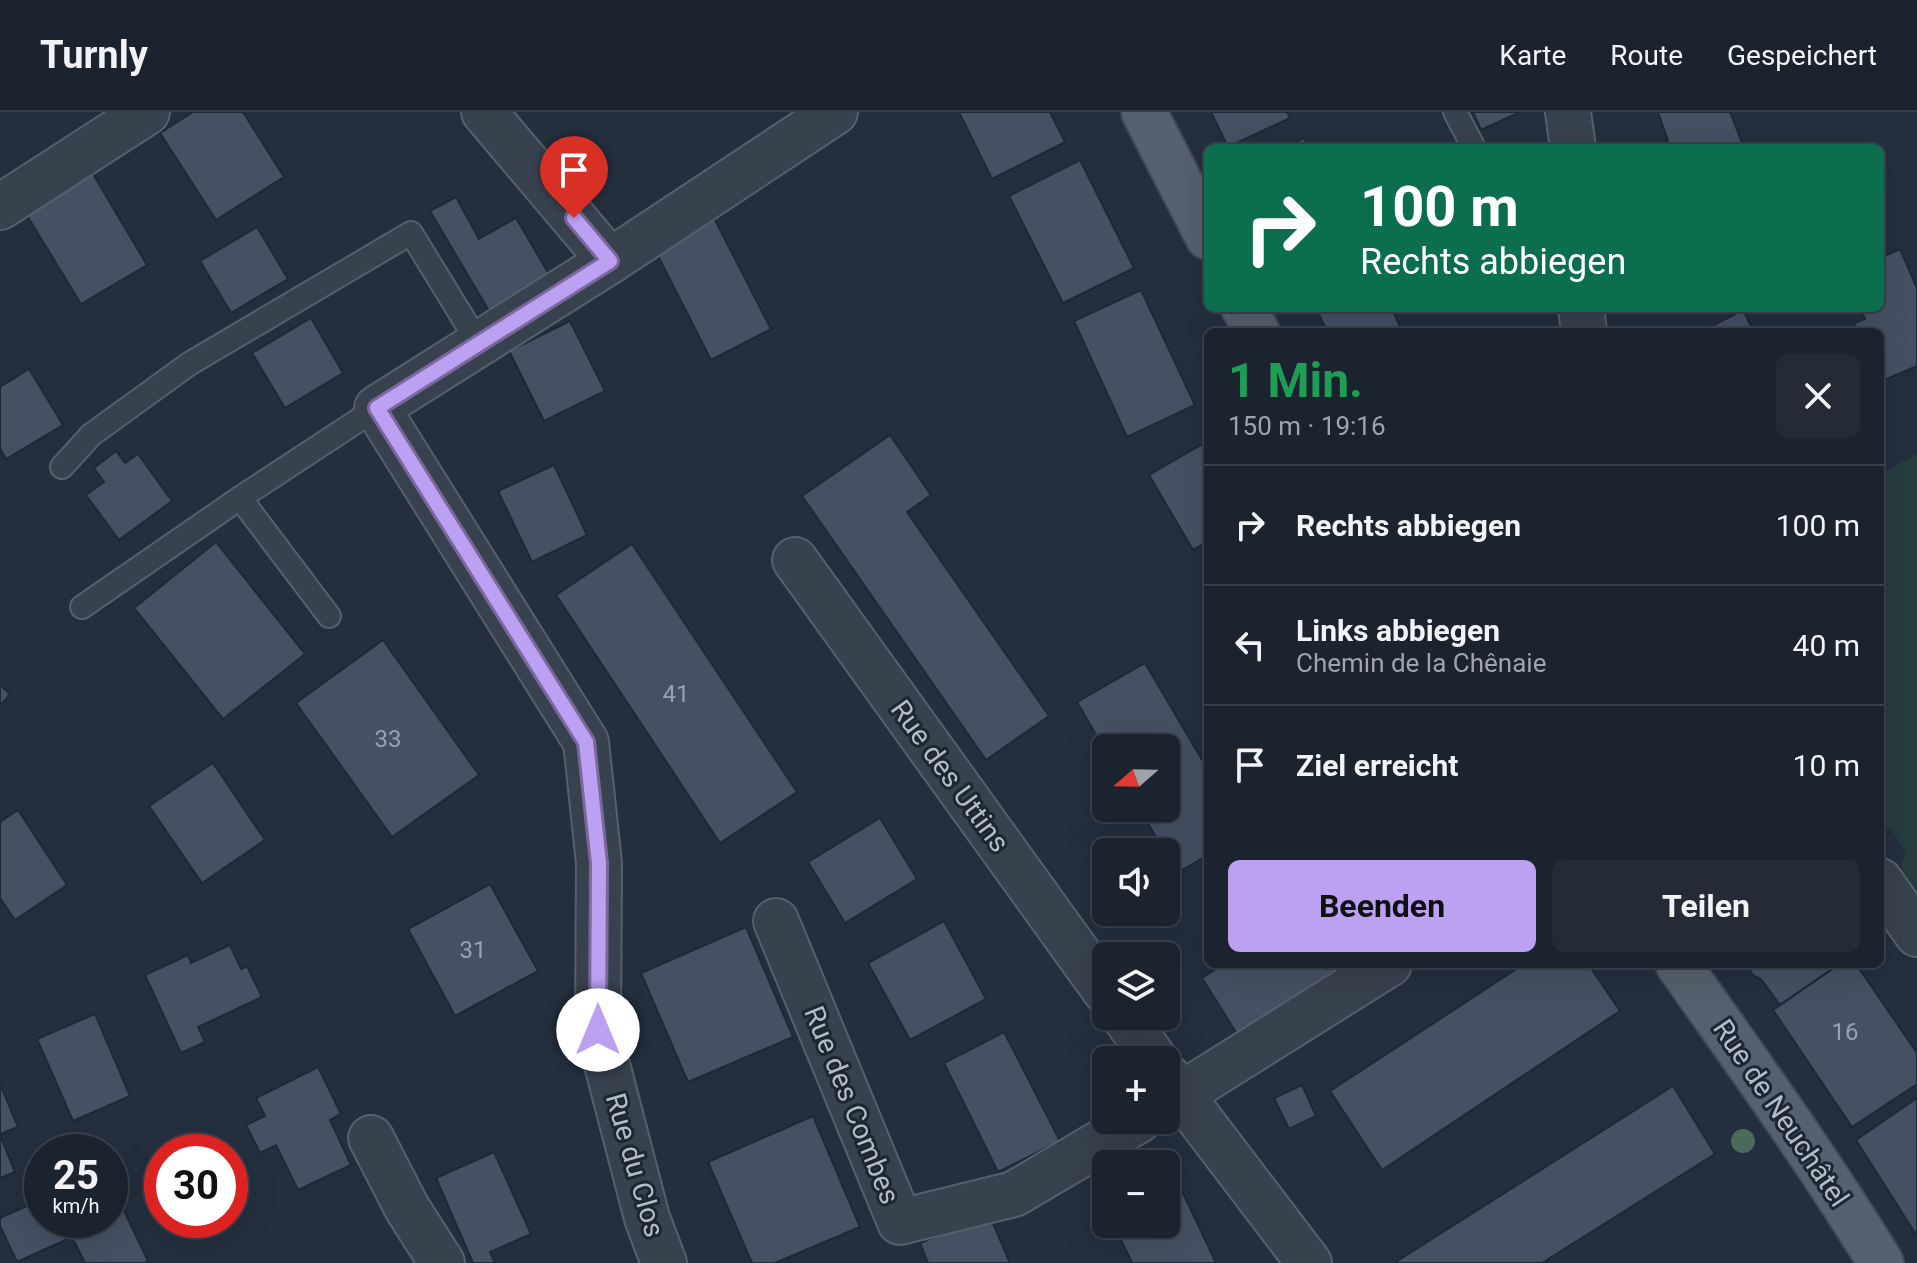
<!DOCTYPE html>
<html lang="de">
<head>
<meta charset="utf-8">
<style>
	:root { --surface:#1b232e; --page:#242b36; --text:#f1f3f6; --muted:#a0a4aa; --line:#39404a; --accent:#bca0f2 }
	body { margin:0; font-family:Roboto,sans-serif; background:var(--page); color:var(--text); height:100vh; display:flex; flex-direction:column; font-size:30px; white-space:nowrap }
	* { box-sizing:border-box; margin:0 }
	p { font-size:26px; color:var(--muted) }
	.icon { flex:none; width:44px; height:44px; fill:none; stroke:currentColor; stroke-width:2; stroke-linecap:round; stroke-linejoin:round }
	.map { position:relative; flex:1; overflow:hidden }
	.drawer { position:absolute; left:1204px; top:216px; width:680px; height:640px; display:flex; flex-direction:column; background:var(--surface); border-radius:12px; box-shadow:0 8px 32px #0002,0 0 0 2px var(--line) }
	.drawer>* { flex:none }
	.hud { position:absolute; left:1204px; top:32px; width:680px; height:168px; border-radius:12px; box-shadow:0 8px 32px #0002,0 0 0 2px var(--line); background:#0b6e4f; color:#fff; overflow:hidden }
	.needle { width:52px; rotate:250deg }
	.fabs { position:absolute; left:1092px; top:622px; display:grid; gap:16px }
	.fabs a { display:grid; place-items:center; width:88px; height:88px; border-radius:12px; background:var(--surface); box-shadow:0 8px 32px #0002,0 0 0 2px var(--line); font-size:40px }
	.speed { position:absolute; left:24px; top:1022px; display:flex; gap:16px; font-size:40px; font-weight:700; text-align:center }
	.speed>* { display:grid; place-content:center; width:104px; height:104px; border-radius:50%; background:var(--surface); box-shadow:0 8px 32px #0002,0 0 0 2px var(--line); line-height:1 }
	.speed small { font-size:20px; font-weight:400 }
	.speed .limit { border:12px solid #d22; background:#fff; color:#111 }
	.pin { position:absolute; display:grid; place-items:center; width:68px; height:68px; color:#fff; margin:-82px -34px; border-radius:50% 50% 50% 0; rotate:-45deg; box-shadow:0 0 8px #0007 }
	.pin .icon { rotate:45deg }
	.me { position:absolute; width:88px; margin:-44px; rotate:0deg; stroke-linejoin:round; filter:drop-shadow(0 0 6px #0008) }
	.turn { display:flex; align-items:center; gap:28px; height:168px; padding:0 24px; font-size:36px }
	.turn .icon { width:104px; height:104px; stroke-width:2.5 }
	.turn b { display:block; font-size:56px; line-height:68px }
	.round { display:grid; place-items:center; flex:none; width:84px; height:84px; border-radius:12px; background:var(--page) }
	.overview { display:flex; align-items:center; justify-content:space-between; height:136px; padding:0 24px }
	h1 { font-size:48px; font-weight:700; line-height:60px; color:#1e9e55 }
	.primary-button { display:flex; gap:16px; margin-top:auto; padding:16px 24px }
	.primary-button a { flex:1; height:92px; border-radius:12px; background:var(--accent); color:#111; font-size:32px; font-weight:700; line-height:92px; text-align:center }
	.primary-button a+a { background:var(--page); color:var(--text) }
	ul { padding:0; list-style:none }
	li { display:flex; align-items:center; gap:24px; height:120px; padding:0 24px; border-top:2px solid var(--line) }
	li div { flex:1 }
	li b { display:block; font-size:30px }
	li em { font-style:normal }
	header { display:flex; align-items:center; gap:48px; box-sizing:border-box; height:112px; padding:0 40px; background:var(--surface); border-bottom:2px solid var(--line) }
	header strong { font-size:38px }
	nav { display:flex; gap:44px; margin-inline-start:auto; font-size:28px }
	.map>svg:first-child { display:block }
</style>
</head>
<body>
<header>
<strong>Turnly</strong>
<nav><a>Karte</a><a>Route</a><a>Gespeichert</a></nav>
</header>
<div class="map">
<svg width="1917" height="1151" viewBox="0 0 1917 1151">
	<rect width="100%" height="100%" fill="#242f3e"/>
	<path fill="#263c3f" d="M 1917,342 L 1917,781 C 1906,765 1896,759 1906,741 L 1891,716 L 1880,716 L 1880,362 Z"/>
	<g fill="#455162" stroke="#1f2835" stroke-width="2">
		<polygon points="193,0 243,0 284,65 216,108 160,21"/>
		<polygon points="959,0 1050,0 1065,30 992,67"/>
		<polygon points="1211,0 1287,0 1290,6 1228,35"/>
		<polygon points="1473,0 1520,0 1481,18"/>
		<polygon points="1658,0 1730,0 1744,36 1649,36 1668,29"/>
		<polygon points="1304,26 1309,36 1283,36"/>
		<polygon points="1080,48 1134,156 1063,191 1009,84"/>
		<polygon points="90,57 147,153 81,192 23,97"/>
		<polygon points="456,85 479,127 516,106 553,169 492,204 430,99"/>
		<polygon points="714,106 771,217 711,248 654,136"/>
		<polygon points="257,115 288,167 231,201 200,149"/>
		<polygon points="1900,137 1917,176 1917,254 1880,270 1880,220 1857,220 1854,211 1865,207 1860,196 1880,196 1880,146"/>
		<polygon points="1141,178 1195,293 1127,325 1074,209"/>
		<polygon points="1316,196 1392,196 1402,220 1327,220"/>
		<polygon points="1743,198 1754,220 1700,220"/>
		<polygon points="311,206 343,261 285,296 252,241"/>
		<polygon points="570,209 605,279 544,309 509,239"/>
		<polygon points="29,257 63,313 6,347 0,336 0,275"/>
		<polygon points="890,323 931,383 907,400 1049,604 986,648 802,384"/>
		<polygon points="1208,329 1208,429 1193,438 1149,363"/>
		<polygon points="116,339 125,351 138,342 172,389 119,428 86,383 104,370 94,356"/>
		<polygon points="554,353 587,423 532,450 498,379"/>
		<polygon points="216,430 305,542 223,607 134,496"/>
		<polygon points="632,432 797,680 720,731 556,483"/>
		<polygon points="383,528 479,663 392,725 296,591"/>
		<polygon points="1145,551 1208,658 1208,743 1177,761 1139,696 1166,696 1166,636 1106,636 1106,640 1077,590"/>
		<polygon points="0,573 10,582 0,594"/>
		<polygon points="213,651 265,728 202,771 149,694"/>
		<polygon points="18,698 67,773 15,808 0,786 0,710"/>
		<polygon points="880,706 917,767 845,811 808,750"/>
		<polygon points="490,772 538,859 455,904 408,817"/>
		<polygon points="944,809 986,887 910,928 868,851"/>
		<polygon points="746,815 793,925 688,970 641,861"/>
		<polygon points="230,833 241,857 247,854 262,885 198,915 205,930 181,941 145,863 188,843 191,851"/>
		<polygon points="1224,852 1357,852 1239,925 1202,866"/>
		<polygon points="1524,852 1588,852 1620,899 1382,1058 1330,979"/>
		<polygon points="1829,852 1832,857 1780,893 1761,867 1754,864 1745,852"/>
		<polygon points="1840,852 1856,852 1917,941 1917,972 1852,1015 1773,898"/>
		<polygon points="95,902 130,984 73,1009 37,927"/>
		<polygon points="1004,920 1060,1029 998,1060 944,951"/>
		<polygon points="318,955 341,1002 330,1008 351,1053 298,1078 276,1033 260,1041 246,1013 265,1004 256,986"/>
		<polygon points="0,972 18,1015 0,1022"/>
		<polygon points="1302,973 1316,1004 1289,1017 1274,986"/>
		<polygon points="1673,974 1715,1042 1542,1151 1394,1151"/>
		<polygon points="1917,986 1917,1120 1915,1121 1856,1028"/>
		<polygon points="813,1004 860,1115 775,1151 752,1151 708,1050"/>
		<polygon points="0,1023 15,1060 0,1066"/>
		<polygon points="494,1040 531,1122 490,1140 495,1151 473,1151 436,1066"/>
		<polygon points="110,1069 148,1149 144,1151 85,1151 72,1125 17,1150 0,1114 0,1106 42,1087 42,1108 110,1108"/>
		<polygon points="1183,1081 1216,1151 1132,1151 1114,1113 1166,1112 1166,1089"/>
		<polygon points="989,1102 1010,1151 928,1151 920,1131"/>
	</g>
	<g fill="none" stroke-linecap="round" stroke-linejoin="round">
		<defs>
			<g id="service">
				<polyline points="1455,0 1474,36"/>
				<polyline points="62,355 91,323 189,252 411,121 479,232"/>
				<polyline points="82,495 240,386"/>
				<polyline points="329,504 240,386 377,296"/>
			</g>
			<g id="minor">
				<polyline points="484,0 610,149"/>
				<polyline points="1568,0 1573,36"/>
				<polyline points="0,95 147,0"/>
				<polyline points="1581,196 1584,220"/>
				<polyline points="795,448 1106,880"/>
				<polyline points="1880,769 1917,822"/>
				<polyline points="776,809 900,1110 1014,1082 1139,1008"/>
				<polyline points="1124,904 1155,948"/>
				<polyline points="1166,963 1309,1151"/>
				<polyline points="1166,992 1389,852"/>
				<polyline points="371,1026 407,1096 442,1151"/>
				<polyline points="664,1151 647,1106 598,918 599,751 586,630 377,296 610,149 835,0"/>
			</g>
			<g id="primary">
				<polyline points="1144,0 1208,125"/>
				<polyline points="1244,196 1257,220"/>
				<path d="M 1678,852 C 1748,951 1818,1048 1881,1151"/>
			</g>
		</defs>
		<use href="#service" stroke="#565f6c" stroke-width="26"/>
		<use href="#minor" stroke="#565f6c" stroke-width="48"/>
		<use href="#primary" stroke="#414a57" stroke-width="48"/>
		<use href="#service" stroke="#38414e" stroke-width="22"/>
		<use href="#minor" stroke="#38414e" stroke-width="44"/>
		<use href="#primary" stroke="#56606e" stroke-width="44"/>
	</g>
	<circle fill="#4b6a5d" cx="1743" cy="1029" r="12"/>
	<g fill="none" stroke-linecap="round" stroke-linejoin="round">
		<defs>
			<polyline id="route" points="574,106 610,149 377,296 586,630 599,751 598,918"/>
		</defs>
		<use href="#route" stroke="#7a689d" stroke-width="20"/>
		<use href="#route" stroke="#bca0f2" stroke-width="14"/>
	</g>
	<g text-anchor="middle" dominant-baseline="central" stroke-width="6" stroke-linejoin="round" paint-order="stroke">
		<g font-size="24" fill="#98a1af">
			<text x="676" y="582">41</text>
			<text x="388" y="627">33</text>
			<text x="473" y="838">31</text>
			<text x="1845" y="920">16</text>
		</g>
		<g font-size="28" fill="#b4bcc9" stroke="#1d2633">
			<text transform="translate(950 664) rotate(54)">Rue des Uttins</text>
			<text transform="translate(852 993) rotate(68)">Rue des Combes</text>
			<text transform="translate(1781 1001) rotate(56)">Rue de Neuchâtel</text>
			<text transform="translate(635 1053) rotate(74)">Rue du Clos</text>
		</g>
	</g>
</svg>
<div class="fabs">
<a><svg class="needle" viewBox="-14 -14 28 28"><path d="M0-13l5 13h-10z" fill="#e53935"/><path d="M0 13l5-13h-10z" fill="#a0a4aa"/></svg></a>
<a><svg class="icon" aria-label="sound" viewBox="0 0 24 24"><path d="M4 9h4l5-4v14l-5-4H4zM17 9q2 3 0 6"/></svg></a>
<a><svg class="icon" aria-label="layers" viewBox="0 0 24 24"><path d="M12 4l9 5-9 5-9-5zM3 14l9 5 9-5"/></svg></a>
<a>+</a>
<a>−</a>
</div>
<div class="speed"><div>25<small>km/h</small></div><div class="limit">30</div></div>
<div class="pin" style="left:574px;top:106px;background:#d93025"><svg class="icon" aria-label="arrive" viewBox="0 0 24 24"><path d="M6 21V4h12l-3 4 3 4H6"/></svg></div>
<svg class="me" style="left:598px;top:918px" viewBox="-20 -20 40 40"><circle r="19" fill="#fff"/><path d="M0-13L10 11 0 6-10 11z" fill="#bca0f2"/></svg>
<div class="hud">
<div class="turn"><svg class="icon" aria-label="right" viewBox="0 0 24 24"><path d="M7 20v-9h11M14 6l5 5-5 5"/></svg><div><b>100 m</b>Rechts abbiegen</div></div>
</div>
<section class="drawer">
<div class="overview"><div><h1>1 Min.</h1><p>150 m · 19:16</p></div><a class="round"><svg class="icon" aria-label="close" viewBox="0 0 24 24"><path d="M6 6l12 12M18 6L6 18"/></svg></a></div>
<ul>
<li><svg class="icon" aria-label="right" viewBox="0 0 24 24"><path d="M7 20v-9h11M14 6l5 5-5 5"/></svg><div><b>Rechts abbiegen</b></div><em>100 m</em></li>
<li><svg class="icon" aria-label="left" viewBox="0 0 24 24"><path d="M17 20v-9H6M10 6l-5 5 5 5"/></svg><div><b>Links abbiegen</b><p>Chemin de la Chênaie</p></div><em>40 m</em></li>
<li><svg class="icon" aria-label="arrive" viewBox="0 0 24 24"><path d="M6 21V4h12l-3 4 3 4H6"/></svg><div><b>Ziel erreicht</b></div><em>10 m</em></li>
</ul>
<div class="primary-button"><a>Beenden</a><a>Teilen</a></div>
</section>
</div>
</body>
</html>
